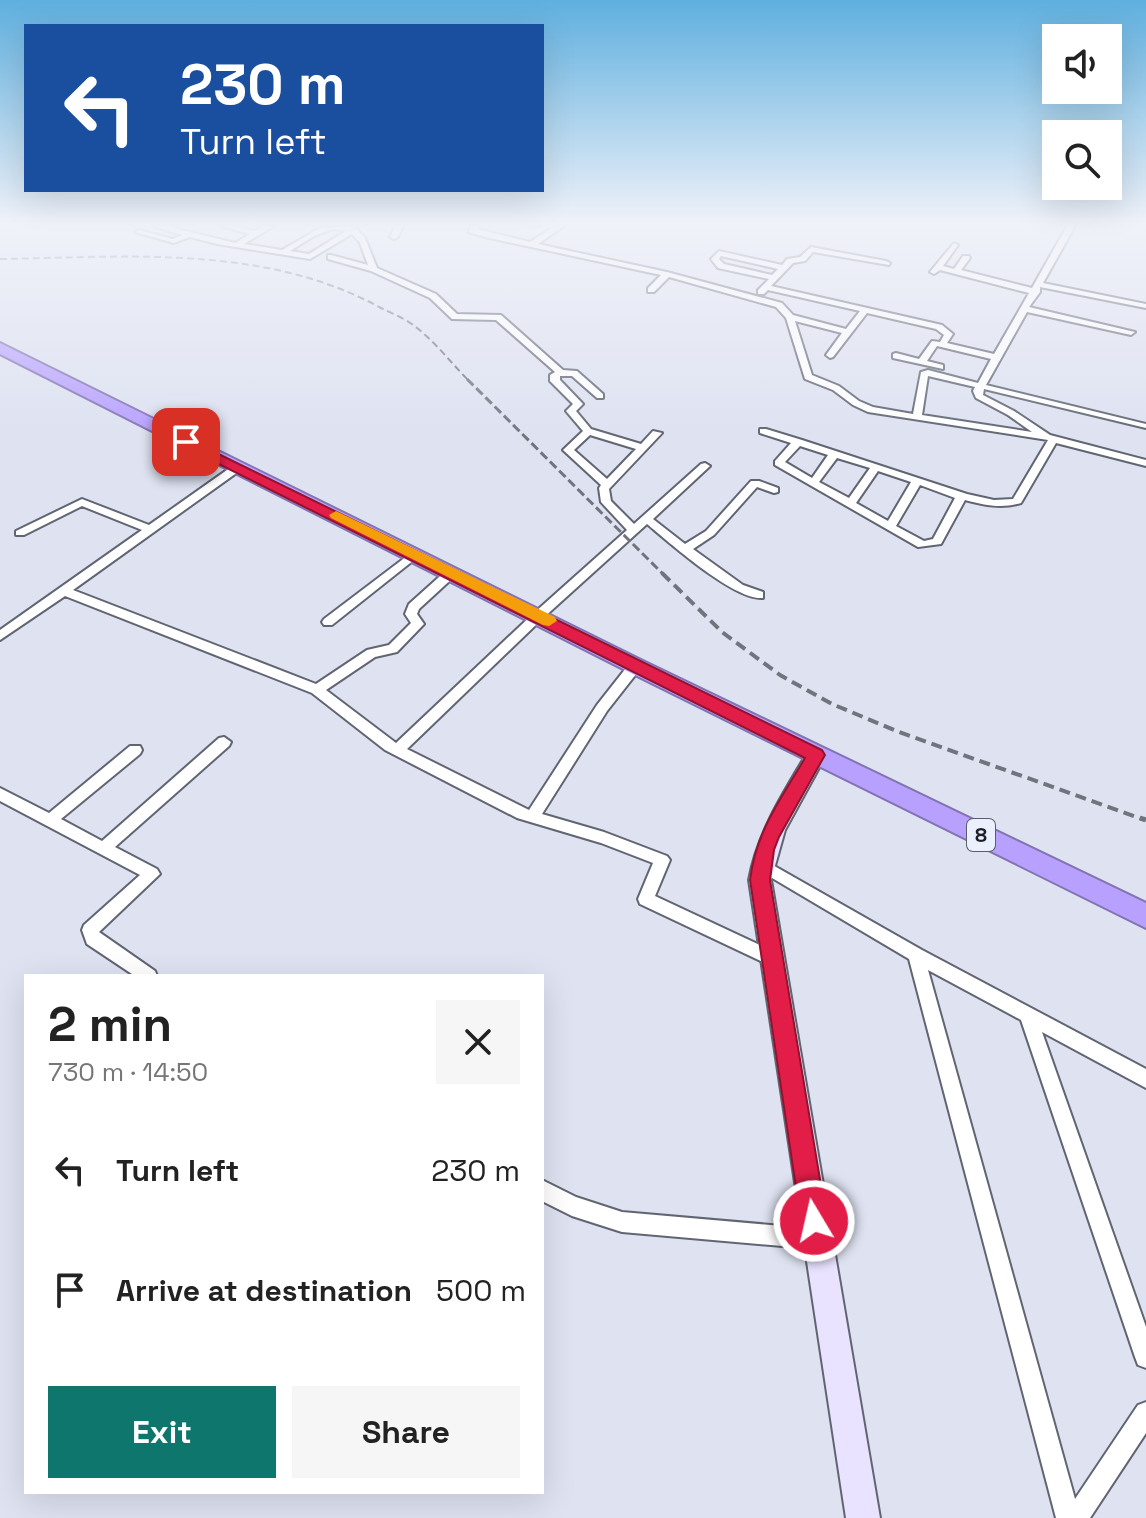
<!DOCTYPE html>
<html lang="en">
<head>
<meta charset="utf-8">
<style>
	:root { --surface:#fff; --page:#f6f6f6; --text:#222; --muted:#767676; --accent:#0f766e }
	body { margin:0; font-family:"Space Grotesk",sans-serif; background:var(--page); color:var(--text); height:100vh; display:flex; flex-direction:column; font-size:30px; white-space:nowrap }
	* { box-sizing:border-box; margin:0 }
	p { font-size:26px; color:var(--muted) }
	.icon { flex:none; width:44px; height:44px; fill:none; stroke:currentColor; stroke-width:2; stroke-linecap:round; stroke-linejoin:round }
	.map { position:relative; flex:1; overflow:hidden }
	.details { position:absolute; left:24px; top:974px; width:520px; height:520px; display:flex; flex-direction:column; background:var(--surface); border-radius:0px; box-shadow:0 8px 32px #0002 }
	.details>* { flex:none }
	.guide { position:absolute; left:24px; top:24px; width:520px; height:168px; border-radius:0px; box-shadow:0 8px 32px #0002; background:#1a4fa0; color:#fff; overflow:hidden }
	.controls { position:absolute; left:1042px; top:24px; display:grid; gap:16px }
	.controls a { display:grid; place-items:center; width:80px; height:80px; border-radius:0px; background:var(--surface); box-shadow:0 8px 32px #0002; font-size:40px }
	.pin { position:absolute; display:grid; place-items:center; width:68px; height:68px; color:#fff; margin:-34px; border-radius:16px; box-shadow:0 4px 12px #0006 }
	.me { position:absolute; width:88px; margin:-44px; rotate:351deg; stroke-linejoin:round; filter:drop-shadow(0 0 6px #0008) }
	.turn { display:flex; align-items:center; gap:28px; height:168px; padding:0 24px; font-size:36px }
	.turn .icon { width:104px; height:104px; stroke-width:2.5 }
	.turn b { display:block; font-size:56px; line-height:68px }
	.round { display:grid; place-items:center; flex:none; width:84px; height:84px; border-radius:0px; background:var(--page) }
	.headline { display:flex; align-items:center; justify-content:space-between; height:136px; padding:0 24px }
	h1 { font-size:48px; font-weight:700; line-height:60px }
	.primary-button { display:flex; gap:16px; margin-top:auto; padding:16px 24px }
	.primary-button a { flex:1; height:92px; border-radius:0px; background:var(--accent); color:#fff; font-size:32px; font-weight:700; line-height:92px; text-align:center }
	.primary-button a+a { background:var(--page); color:var(--text) }
	ul { padding:0; list-style:none }
	li { display:flex; align-items:center; gap:24px; height:120px; padding:0 24px }
	li div { flex:1 }
	li b { display:block; font-size:30px }
	li em { font-style:normal }
	.map>svg:first-child { display:block }
</style>
</head>
<body>
<div class="map">
<svg width="1146" height="1518" viewBox="0 0 1146 1518">
	<rect width="100%" height="100%" fill="#dee2f1"/>
	<g fill="none" stroke-linecap="round" stroke-linejoin="round">
		<defs>
			<g id="street">
				<path d="M 153,226 L 166,226 L 235,243 L 250,234 L 221,226 L 235,226 L 255,231 L 264,226 L 274,226 L 244,244 L 282,250 L 320,228 L 347,226 L 356,228 L 365,238 L 377,268 L 436,294 L 457,314 L 501,315 L 563,370 L 577,371 L 603,394 L 603,398 L 597,398 L 572,376 L 560,376 L 560,380 L 583,404 L 576,411 L 591,429 L 641,444 L 653,431 L 662,433 L 609,489 L 611,501 L 634,524 L 701,464 L 705,463 L 710,466 L 653,519 L 685,544 L 706,531 L 751,481 L 759,481 L 778,488 L 778,492 L 774,493 L 757,487 L 714,535 L 693,549 L 743,585 L 763,592 L 763,598 C 735,601 670,543 647,524 L 542,619 L 407,749 L 529,810 L 597,705 L 630,663 L 640,663 L 641,666 L 640,669 L 607,711 L 542,814 L 604,832 L 667,856 L 670,860 L 655,896 L 777,953 L 779,958 L 777,963 L 771,965 L 765,963 L 640,904 L 638,899 L 653,863 L 601,843 L 517,818 L 385,750 L 312,693 L 65,596 L 0,640 L 0,630 L 142,530 L 82,506 L 24,535 L 16,535 L 16,531 L 82,499 L 149,525 L 234,465 L 242,465 L 242,469 L 73,590 L 316,684 L 367,650 L 389,645 L 411,623 L 405,614 L 409,604 L 448,569 L 456,569 L 456,575 L 419,609 L 417,614 L 424,624 L 397,652 L 375,657 L 326,690 L 396,743 L 534,613 L 627,530 L 601,502 L 599,488 L 601,485 L 563,450 L 583,431 L 566,411 L 573,404 L 550,381 L 550,375 L 555,372 L 496,320 L 452,319 L 430,298 L 371,271 L 328,259 L 328,255 L 331,255 L 368,265 L 360,243 L 352,234 L 310,259 L 217,244 L 190,237 L 174,243 L 135,232 L 139,230 L 173,239 L 182,235 ZM 333,229 L 346,231 L 309,254 L 290,251 L 314,236 ZM 590,435 L 636,449 L 607,479 L 574,450 Z"/>
				<polygon points="395,226 403,226 398,237 394,239 390,237"/>
				<path d="M 471,226 L 479,226 L 477,229 L 530,242 L 555,226 L 564,226 L 538,244 L 667,272 L 782,303 L 793,315 L 846,329 L 860,311 L 768,290 L 764,294 L 758,294 L 758,290 L 769,279 L 718,268 L 711,259 L 719,251 L 782,265 L 787,259 L 800,257 L 811,247 L 886,261 L 890,263 L 889,265 L 813,252 L 805,261 L 793,263 L 771,286 L 942,325 L 953,334 L 947,343 L 994,354 L 1029,293 L 940,270 L 934,274 L 930,272 L 954,243 L 958,245 L 943,266 L 954,269 L 963,256 L 969,256 L 970,258 L 961,270 L 1032,288 L 1067,226 L 1075,226 L 1043,283 L 1146,304 L 1146,308 L 1040,287 L 1040,292 L 1029,307 L 1135,332 L 1131,335 L 1027,312 L 986,385 L 1146,424 L 1146,428 L 984,389 L 983,395 L 1014,411 L 1050,435 L 1146,460 L 1146,466 L 1056,443 L 1021,503 C 1001,509 984,505 965,500 L 941,544 L 918,547 L 775,465 L 775,461 L 791,443 L 760,433 L 760,429 L 766,429 L 802,440 L 967,494 L 994,500 L 1013,499 L 1048,440 L 868,412 L 853,405 L 833,390 L 805,379 L 786,318 L 776,307 L 669,277 L 654,292 L 648,292 L 648,288 L 661,275 L 485,237 L 469,232 ZM 721,256 L 778,269 L 772,275 L 724,264 L 719,259 ZM 867,313 L 936,329 L 944,335 L 940,342 L 932,341 L 919,359 L 896,353 L 893,354 L 893,358 L 943,369 L 943,365 L 927,361 L 937,346 L 991,359 L 978,383 L 928,370 L 921,372 L 913,414 L 873,407 L 859,401 L 839,386 L 812,375 L 795,321 L 842,333 L 826,355 L 830,358 L 833,357 ZM 928,376 L 975,387 L 973,391 L 976,398 L 1008,415 L 1032,432 L 922,415 ZM 800,446 L 828,455 L 812,478 L 785,462 ZM 837,458 L 870,468 L 849,498 L 819,482 ZM 878,471 L 911,482 L 888,521 L 856,503 ZM 920,485 L 955,498 L 933,539 L 924,541 L 896,526 Z"/>
				<polygon points="415,550 419,552 419,556 332,625 324,625 322,622 324,619"/>
				<polygon points="224,737 231,742 229,746 115,847 157,869 160,874 99,932 155,971 157,976 135,976 87,944 82,930 84,925 140,875 0,801 0,788 49,813 130,746 140,746 142,750 140,754 61,819 102,841 219,738"/>
				<polygon points="762,859 922,950 1146,1069 1146,1088 1042,1032 1146,1327 1146,1368 1138,1365 1135,1357 1021,1020 928,970 1075,1499 1138,1405 1146,1402 1146,1433 1090,1518 1056,1518 909,959 757,869 754,865 757,861"/>
				<polygon points="542,1180 576,1197 622,1212 817,1229 824,1232 827,1239 824,1246 817,1249 622,1232 572,1216 542,1201"/>
			</g>
			<path id="secondary" d="M 816,748 L 823,750 L 826,755 L 785,830 L 771,880 L 880,1518 L 846,1518 L 749,880 C 758,831 784,792 809,750 Z"/>
			<polygon id="highway" points="0,343 643,661 1146,903 1146,928 627,671 0,354"/>
		</defs>
		<use href="#street" stroke="#616572" stroke-width="4"/>
		<use href="#secondary" stroke="#616572" stroke-width="4"/>
		<use href="#highway" stroke="#8274b2" stroke-width="4"/>
		<use href="#street" fill="#fff" fill-rule="evenodd"/>
		<use href="#secondary" fill="#eae3ff" fill-rule="evenodd"/>
		<use href="#highway" fill="#b8a1fe" fill-rule="evenodd"/>
		<path stroke="#71747d" stroke-width="2" stroke-dasharray="7 4" stroke-linecap="butt" d="M 0,259 C 128,257 265,244 381,308 C 391,313 404,318 413,325 C 434,340 451,363 469,381"/>
		<polyline stroke="#71747d" stroke-width="3" stroke-dasharray="9 4" stroke-linecap="butt" points="467,379 664,575"/>
		<polyline stroke="#71747d" stroke-width="4" stroke-dasharray="11 6" stroke-linecap="butt" points="662,573 722,632 780,675 832,704 899,732 1145,820"/>
		<polyline stroke="#71747d" stroke-width="5" stroke-dasharray="14 7" stroke-linecap="butt" points="1140,818 1146,820"/>
	</g>
	<linearGradient id="sky" x2="0" y2="1"><stop stop-color="#5fafdf"/><stop offset="0.51" stop-color="#f0f2f9"/><stop offset="1" stop-color="#f0f2f9" stop-opacity="0"/></linearGradient>
	<rect width="1146" height="439" fill="url(#sky)"/>
	<path fill="#e11d48" stroke="#92132f" stroke-width="2" d="M 186,438 L 822,750 L 825,755 L 779,837 L 774,850 L 770,880 L 827,1221 L 823,1230 L 814,1234 L 805,1230 L 801,1221 L 750,880 C 756,831 781,799 805,758 L 181,445 L 179,442 Z"/>
	<polygon fill="#f59e0b" points="336,511 555,617 557,621 549,626 543,625 331,518 329,515"/>
	<g text-anchor="middle" dominant-baseline="central" stroke-width="6" stroke-linejoin="round" paint-order="stroke">
		<rect fill="#ebf0fe" stroke="#5b5e65" stroke-width="2" x="967" y="819" width="28" height="32" rx="6"/>
		<g font-size="20" font-weight="bold" fill="#1d1f24">
			<text x="981" y="835">8</text>
		</g>
	</g>
</svg>
<div class="controls">
<a><svg class="icon" aria-label="sound" viewBox="0 0 24 24"><path d="M4 9h4l5-4v14l-5-4H4zM17 9q2 3 0 6"/></svg></a>
<a><svg class="icon" aria-label="search" viewBox="0 0 24 24"><circle cx="10" cy="10" r="6"/><path d="M15 15l6 6"/></svg></a>
</div>
<div class="pin" style="left:186px;top:442px;background:#d93025"><svg class="icon" aria-label="arrive" viewBox="0 0 24 24"><path d="M6 21V4h12l-3 4 3 4H6"/></svg></div>
<svg class="me" style="left:814px;top:1221px" viewBox="-20 -20 40 40"><circle r="17" fill="#e11d48" stroke="#fff" stroke-width="3"/><path d="M0-11L8 9 0 5-8 9z" fill="#fff"/></svg>
<div class="guide">
<div class="turn"><svg class="icon" aria-label="left" viewBox="0 0 24 24"><path d="M17 20v-9H6M10 6l-5 5 5 5"/></svg><div><b>230 m</b>Turn left</div></div>
</div>
<section class="details">
<div class="headline"><div><h1>2 min</h1><p>730 m · 14:50</p></div><a class="round"><svg class="icon" aria-label="close" viewBox="0 0 24 24"><path d="M6 6l12 12M18 6L6 18"/></svg></a></div>
<ul>
<li><svg class="icon" aria-label="left" viewBox="0 0 24 24"><path d="M17 20v-9H6M10 6l-5 5 5 5"/></svg><div><b>Turn left</b></div><em>230 m</em></li>
<li><svg class="icon" aria-label="arrive" viewBox="0 0 24 24"><path d="M6 21V4h12l-3 4 3 4H6"/></svg><div><b>Arrive at destination</b></div><em>500 m</em></li>
</ul>
<div class="primary-button"><a>Exit</a><a>Share</a></div>
</section>
</div>
</body>
</html>
